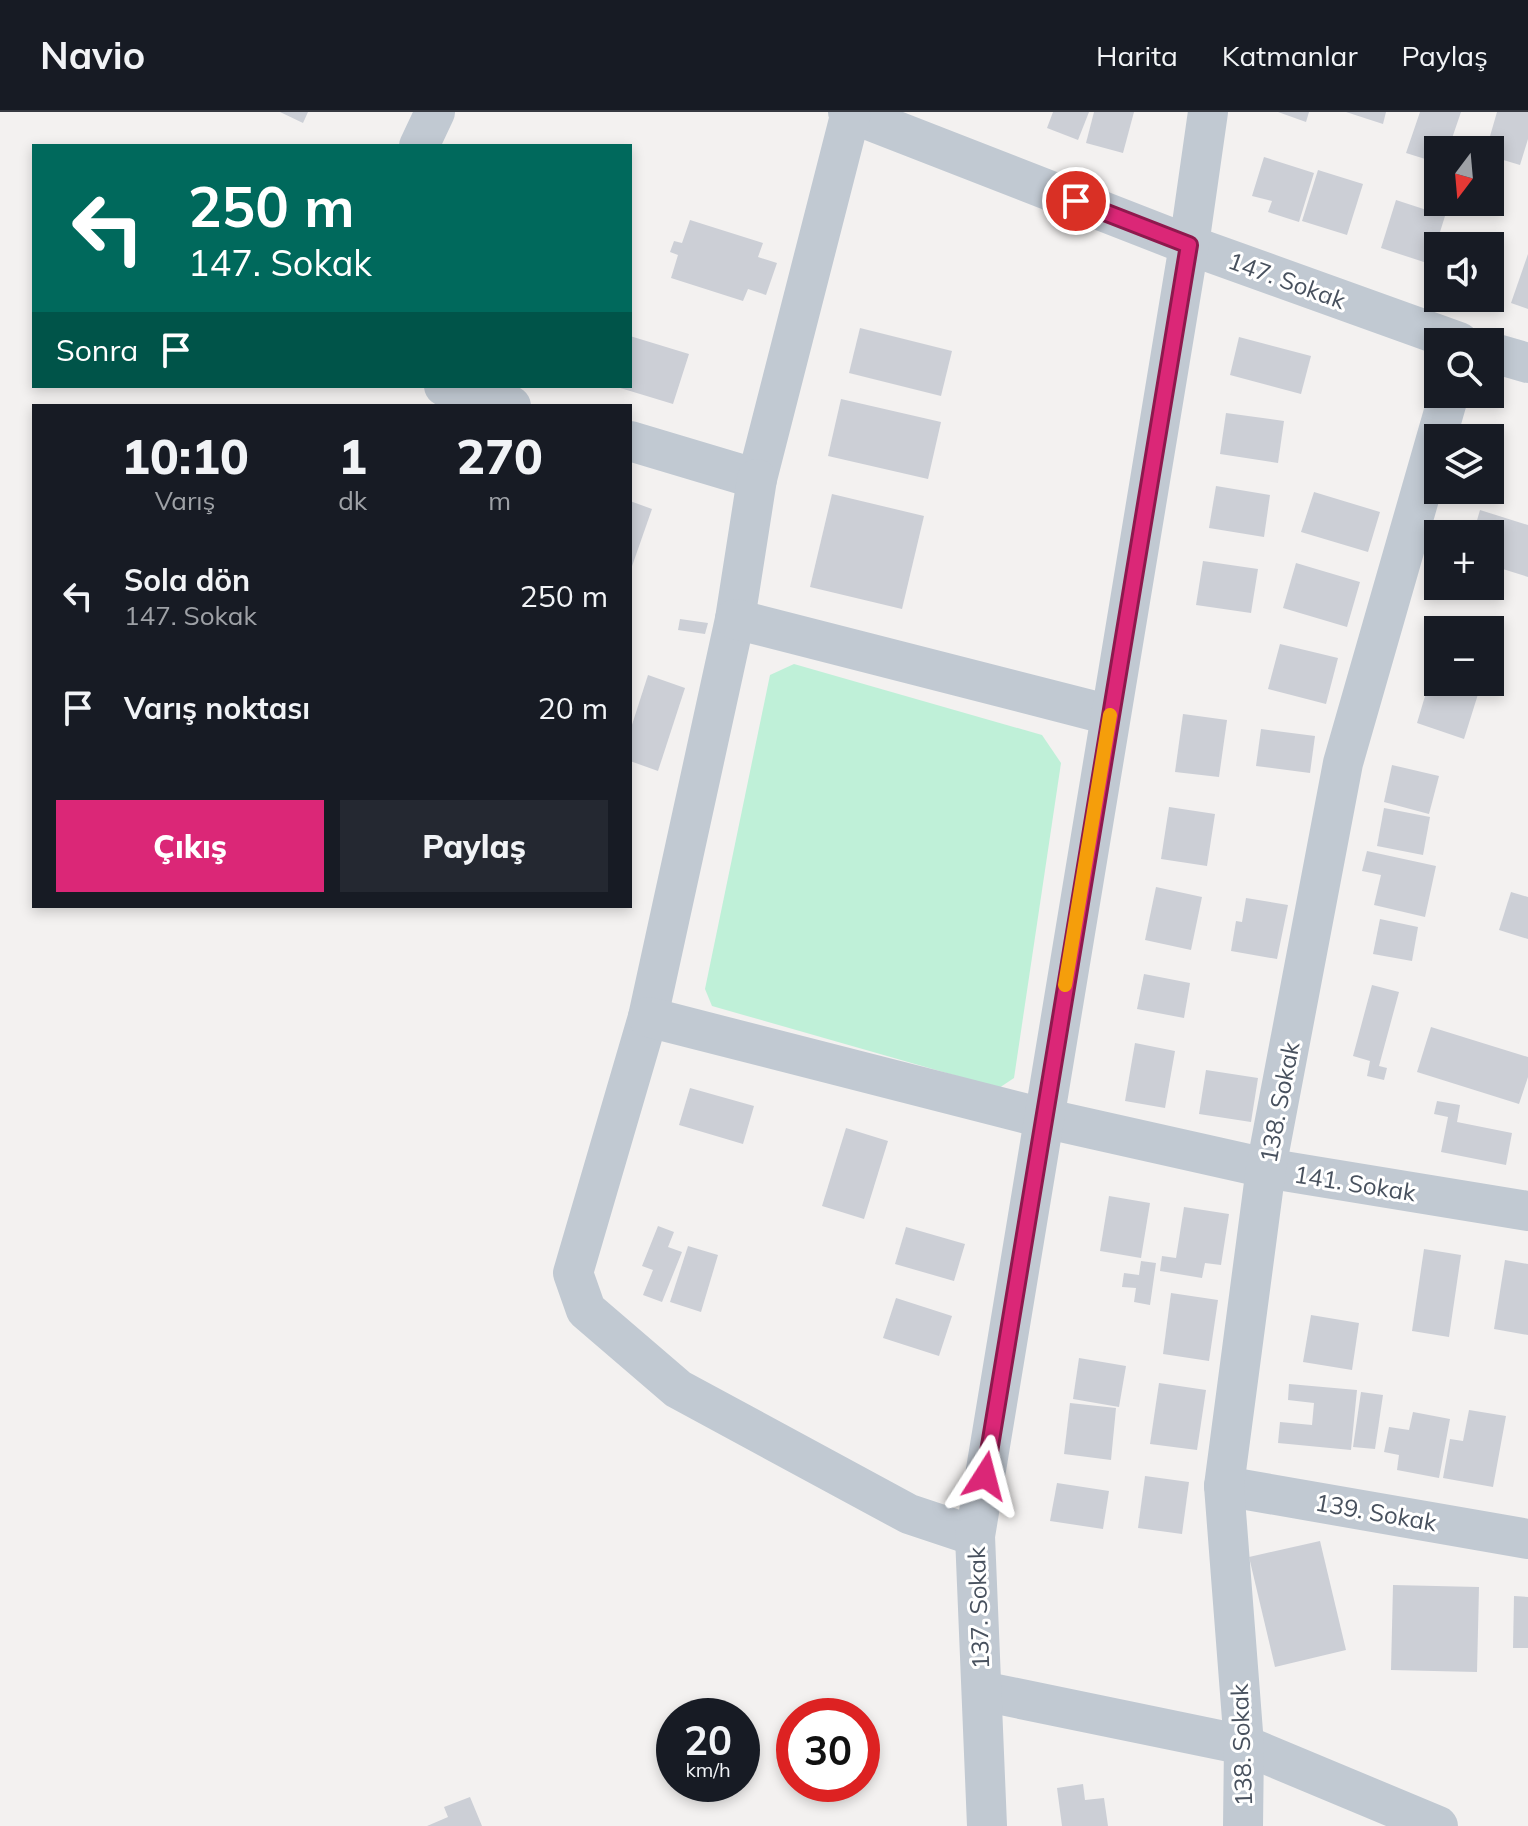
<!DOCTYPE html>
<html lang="tr">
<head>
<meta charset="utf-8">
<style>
	:root { --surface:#171b24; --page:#242831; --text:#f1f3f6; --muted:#9ea1a6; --line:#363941; --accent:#db2777 }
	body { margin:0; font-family:Mulish,sans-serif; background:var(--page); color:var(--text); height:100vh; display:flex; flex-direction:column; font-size:30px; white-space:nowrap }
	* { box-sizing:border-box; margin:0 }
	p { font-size:26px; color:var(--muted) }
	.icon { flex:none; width:44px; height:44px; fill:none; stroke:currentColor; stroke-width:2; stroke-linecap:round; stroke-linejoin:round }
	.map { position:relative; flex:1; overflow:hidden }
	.sheet { position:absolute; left:32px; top:292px; width:600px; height:504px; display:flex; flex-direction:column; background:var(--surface); border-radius:0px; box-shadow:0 4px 12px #0003 }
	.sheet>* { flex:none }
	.banner { position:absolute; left:32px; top:32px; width:600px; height:244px; border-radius:0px; box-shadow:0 4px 12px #0003; background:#00695c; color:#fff; overflow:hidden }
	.needle { width:52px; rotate:196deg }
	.controls { position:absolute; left:1424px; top:24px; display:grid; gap:16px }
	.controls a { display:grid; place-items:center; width:80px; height:80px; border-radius:0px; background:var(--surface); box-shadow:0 4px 12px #0003; font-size:40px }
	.speed { position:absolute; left:656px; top:1586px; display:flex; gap:16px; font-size:40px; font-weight:700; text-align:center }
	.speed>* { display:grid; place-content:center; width:104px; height:104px; border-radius:50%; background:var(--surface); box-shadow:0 4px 12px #0003; line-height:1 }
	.speed small { font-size:20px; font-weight:400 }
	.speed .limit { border:12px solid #d22; background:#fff; color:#111 }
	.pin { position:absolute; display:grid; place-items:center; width:68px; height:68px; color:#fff; margin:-34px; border:4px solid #fff; border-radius:50%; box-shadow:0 2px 8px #0007 }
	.me { position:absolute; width:88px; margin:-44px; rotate:9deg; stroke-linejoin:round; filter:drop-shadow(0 0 6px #0008) }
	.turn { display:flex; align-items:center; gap:28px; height:168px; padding:0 24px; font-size:36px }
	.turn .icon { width:104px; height:104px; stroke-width:2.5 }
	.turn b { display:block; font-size:56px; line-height:68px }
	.then { display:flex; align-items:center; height:76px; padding:0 24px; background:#0003; gap:16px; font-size:30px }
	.eta { display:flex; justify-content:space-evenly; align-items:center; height:136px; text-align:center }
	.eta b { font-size:48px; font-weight:800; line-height:56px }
	.primary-button { display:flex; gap:16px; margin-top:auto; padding:16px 24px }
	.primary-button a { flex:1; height:92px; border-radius:0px; background:var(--accent); color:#fff; font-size:32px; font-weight:800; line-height:92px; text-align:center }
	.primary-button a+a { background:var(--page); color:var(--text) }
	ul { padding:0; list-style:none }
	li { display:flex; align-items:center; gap:24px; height:112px; padding:0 24px }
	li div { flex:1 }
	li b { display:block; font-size:30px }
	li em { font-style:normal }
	header { display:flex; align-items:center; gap:48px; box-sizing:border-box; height:112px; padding:0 40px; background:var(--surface); border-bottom:2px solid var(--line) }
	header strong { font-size:38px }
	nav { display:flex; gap:44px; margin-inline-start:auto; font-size:28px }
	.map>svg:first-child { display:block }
</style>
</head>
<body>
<header>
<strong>Navio</strong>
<nav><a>Harita</a><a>Katmanlar</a><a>Paylaş</a></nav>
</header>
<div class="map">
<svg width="1528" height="1714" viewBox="0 0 1528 1714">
	<rect width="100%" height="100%" fill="#f3f1f0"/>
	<polygon fill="#bff0d8" points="794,552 1042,623 1061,651 1014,966 999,976 712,894 705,877 770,563"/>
	<g fill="#cccfd6">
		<polygon points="280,0 308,0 303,11"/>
		<polygon points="1053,0 1089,0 1078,28 1047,16"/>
		<polygon points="1094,0 1134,0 1123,41 1086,31"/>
		<polygon points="1278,0 1309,0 1306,10"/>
		<polygon points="1346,0 1386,0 1383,12"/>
		<polygon points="1420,0 1461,0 1448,38 1438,38 1438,51 1406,41"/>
		<polygon points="1497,0 1528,0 1528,27 1520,53 1490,44 1490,38 1486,38"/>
		<polygon points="1264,45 1314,61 1299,110 1268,100 1272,89 1252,84"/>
		<polygon points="1318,58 1363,72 1347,123 1302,109"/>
		<polygon points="1396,88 1445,104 1430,152 1381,136"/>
		<polygon points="690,108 763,131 758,145 777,151 766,183 748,177 743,189 671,166 678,143 670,140 674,129 682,131"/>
		<polygon points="1528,142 1528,197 1511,191"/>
		<polygon points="860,216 952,239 941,284 849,261"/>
		<polygon points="630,224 689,242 673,292 617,275 630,274"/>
		<polygon points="1239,225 1311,244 1301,282 1230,263"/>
		<polygon points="841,287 941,310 928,367 828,344"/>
		<polygon points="1226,301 1284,309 1278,351 1220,342"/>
		<polygon points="1216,374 1270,383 1264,425 1209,416"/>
		<polygon points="1314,380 1380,400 1368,440 1301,420"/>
		<polygon points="832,382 924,404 902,497 810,475"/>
		<polygon points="630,389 652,397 630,460"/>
		<polygon points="1480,398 1528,413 1528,465 1490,453 1490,422 1473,422"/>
		<polygon points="1203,449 1258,457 1251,501 1196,493"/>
		<polygon points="1296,451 1360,470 1347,515 1283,496"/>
		<polygon points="680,507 708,511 705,522 678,518"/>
		<polygon points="1280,532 1338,546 1326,592 1268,577"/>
		<polygon points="648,563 685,576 658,659 630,649 630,619"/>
		<polygon points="1431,564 1438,566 1438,570 1450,570 1479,579 1464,627 1417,611"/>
		<polygon points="1183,602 1227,608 1219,665 1175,660"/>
		<polygon points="1261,617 1315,624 1310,661 1256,654"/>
		<polygon points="1392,653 1439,664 1429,702 1384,690"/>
		<polygon points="1169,695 1215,702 1207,754 1161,747"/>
		<polygon points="1384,696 1430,705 1423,743 1377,734"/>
		<polygon points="1367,739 1436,754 1425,805 1374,793 1381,763 1362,759"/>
		<polygon points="1156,775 1202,785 1191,838 1145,828"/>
		<polygon points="1511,780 1528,785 1528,827 1499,818"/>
		<polygon points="1246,786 1288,793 1277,847 1231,839 1236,809 1242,810"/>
		<polygon points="1380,807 1418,815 1412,849 1373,842"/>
		<polygon points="1144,862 1190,871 1184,906 1137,897"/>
		<polygon points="1372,873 1399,880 1379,954 1387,956 1384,968 1367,964 1370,949 1353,944"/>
		<polygon points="1431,915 1528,945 1528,965 1519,992 1417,960"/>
		<polygon points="1135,931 1175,939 1165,996 1125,989"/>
		<polygon points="1206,958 1258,966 1251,1010 1199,1002"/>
		<polygon points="690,976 754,994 743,1032 679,1013"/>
		<polygon points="1437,989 1460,993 1457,1010 1512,1021 1506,1053 1441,1040 1448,1005 1434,1002"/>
		<polygon points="846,1016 888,1029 864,1107 822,1094"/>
		<polygon points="1109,1084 1150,1091 1141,1146 1100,1139"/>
		<polygon points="1184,1095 1229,1102 1221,1153 1205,1151 1202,1166 1160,1159 1162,1144 1176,1146"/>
		<polygon points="658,1114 674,1120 668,1135 682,1140 662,1190 643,1183 653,1158 642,1154"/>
		<polygon points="906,1115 965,1132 954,1169 895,1152"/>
		<polygon points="688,1134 718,1143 701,1200 670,1190"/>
		<polygon points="1424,1137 1461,1143 1449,1225 1412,1219"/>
		<polygon points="1505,1148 1528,1152 1528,1223 1494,1217"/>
		<polygon points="1141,1149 1156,1151 1150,1193 1134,1190 1136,1176 1122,1175 1124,1161 1139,1163"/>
		<polygon points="1171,1181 1218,1188 1209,1249 1163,1242"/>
		<polygon points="896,1186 952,1204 939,1244 883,1226"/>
		<polygon points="1311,1203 1359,1211 1352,1258 1303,1250"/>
		<polygon points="1079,1246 1126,1254 1119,1295 1073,1287"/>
		<polygon points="1159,1271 1206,1278 1197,1338 1150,1332"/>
		<polygon points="1289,1272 1357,1278 1351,1338 1278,1331 1280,1310 1312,1313 1314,1291 1288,1288"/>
		<polygon points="1361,1280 1383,1283 1375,1337 1353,1335"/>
		<polygon points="1070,1291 1116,1296 1111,1348 1064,1342"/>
		<polygon points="1469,1298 1506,1304 1493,1375 1443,1366 1450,1327 1463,1329"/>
		<polygon points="1413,1300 1450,1307 1439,1366 1397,1358 1399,1343 1384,1340 1389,1315 1409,1318"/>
		<polygon points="1145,1364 1189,1370 1182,1422 1138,1416"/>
		<polygon points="1057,1371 1109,1379 1103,1417 1050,1409"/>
		<polygon points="1320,1429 1346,1538 1275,1555 1249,1445"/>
		<polygon points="1393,1473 1479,1475 1477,1560 1391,1558"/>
		<polygon points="1514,1484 1528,1485 1528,1536 1513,1536"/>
		<polygon points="1083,1672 1085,1688 1104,1686 1108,1714 1062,1714 1057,1676"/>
		<polygon points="470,1685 482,1714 427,1714 448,1705 444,1695"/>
	</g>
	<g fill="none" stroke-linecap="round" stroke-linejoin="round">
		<g stroke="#c1c9d2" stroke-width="40">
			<polyline points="848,0 1189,133 1459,230"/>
			<polyline points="419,34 435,0"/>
			<polyline points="1490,240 1528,251"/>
			<polyline points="444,274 511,294"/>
			<polyline points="630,329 757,367 851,0"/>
			<polyline points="757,367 735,507 648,905 573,1161 586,1198 678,1277 909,1402 975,1424"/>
			<polyline points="735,507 1110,603"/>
			<polyline points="648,905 1043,1006 1266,1056 1528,1099"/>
			<polyline points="1224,1374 1528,1427"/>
			<polyline points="982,1579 1244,1633 1438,1714"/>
			<polyline points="987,1714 975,1424 1189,133 1208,0"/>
			<polyline points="1243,1714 1244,1633 1224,1374 1266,1056 1343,651 1449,282"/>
		</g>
	</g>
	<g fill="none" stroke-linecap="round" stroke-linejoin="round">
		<defs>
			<polyline id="route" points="985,1364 1189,133 1076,89"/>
		</defs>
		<use href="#route" stroke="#8e194d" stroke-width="20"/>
		<use href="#route" stroke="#db2777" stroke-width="14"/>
		<polyline stroke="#f59e0b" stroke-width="14" points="1065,873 1110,603"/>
	</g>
	<g text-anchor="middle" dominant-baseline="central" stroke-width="6" stroke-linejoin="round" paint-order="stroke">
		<g font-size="24" fill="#48515e" stroke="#fff">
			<text transform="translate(1287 168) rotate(20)">147. Sokak</text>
			<text transform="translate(1279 990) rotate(-79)">138. Sokak</text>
			<text transform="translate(1355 1071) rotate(9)">141. Sokak</text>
			<text transform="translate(1376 1400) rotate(10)">139. Sokak</text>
			<text transform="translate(978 1496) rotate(-92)">137. Sokak</text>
			<text transform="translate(1241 1633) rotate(-92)">138. Sokak</text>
		</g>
	</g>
</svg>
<div class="controls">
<a><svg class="needle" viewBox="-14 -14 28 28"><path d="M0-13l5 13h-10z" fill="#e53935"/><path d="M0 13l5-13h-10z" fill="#9ea1a6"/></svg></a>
<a><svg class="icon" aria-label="sound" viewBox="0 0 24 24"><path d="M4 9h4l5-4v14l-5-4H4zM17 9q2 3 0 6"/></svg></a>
<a><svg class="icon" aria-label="search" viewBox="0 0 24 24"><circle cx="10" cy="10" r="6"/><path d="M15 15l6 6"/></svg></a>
<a><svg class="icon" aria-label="layers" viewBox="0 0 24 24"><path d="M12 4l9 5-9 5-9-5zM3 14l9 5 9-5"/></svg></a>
<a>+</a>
<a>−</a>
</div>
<div class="speed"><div>20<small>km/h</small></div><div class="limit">30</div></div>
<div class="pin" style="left:1076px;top:89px;background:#d93025"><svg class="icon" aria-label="arrive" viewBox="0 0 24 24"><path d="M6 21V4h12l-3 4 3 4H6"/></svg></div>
<svg class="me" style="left:985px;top:1364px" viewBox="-20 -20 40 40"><path d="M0-17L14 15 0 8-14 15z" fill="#db2777" stroke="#fff" stroke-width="4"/></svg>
<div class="banner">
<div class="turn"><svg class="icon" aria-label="left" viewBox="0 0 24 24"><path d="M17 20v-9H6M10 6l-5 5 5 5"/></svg><div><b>250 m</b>147. Sokak</div></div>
<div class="then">Sonra<svg class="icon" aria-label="arrive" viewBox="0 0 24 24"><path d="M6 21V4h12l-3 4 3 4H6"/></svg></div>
</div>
<section class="sheet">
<div class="eta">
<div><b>10:10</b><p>Varış</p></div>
<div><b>1</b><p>dk</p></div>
<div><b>270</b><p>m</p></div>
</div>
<ul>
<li><svg class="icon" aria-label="left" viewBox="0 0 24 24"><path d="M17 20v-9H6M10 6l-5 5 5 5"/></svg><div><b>Sola dön</b><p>147. Sokak</p></div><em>250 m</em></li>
<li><svg class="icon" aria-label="arrive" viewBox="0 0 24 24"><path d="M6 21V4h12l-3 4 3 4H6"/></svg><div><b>Varış noktası</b></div><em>20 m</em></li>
</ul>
<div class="primary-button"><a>Çıkış</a><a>Paylaş</a></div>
</section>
</div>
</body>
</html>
